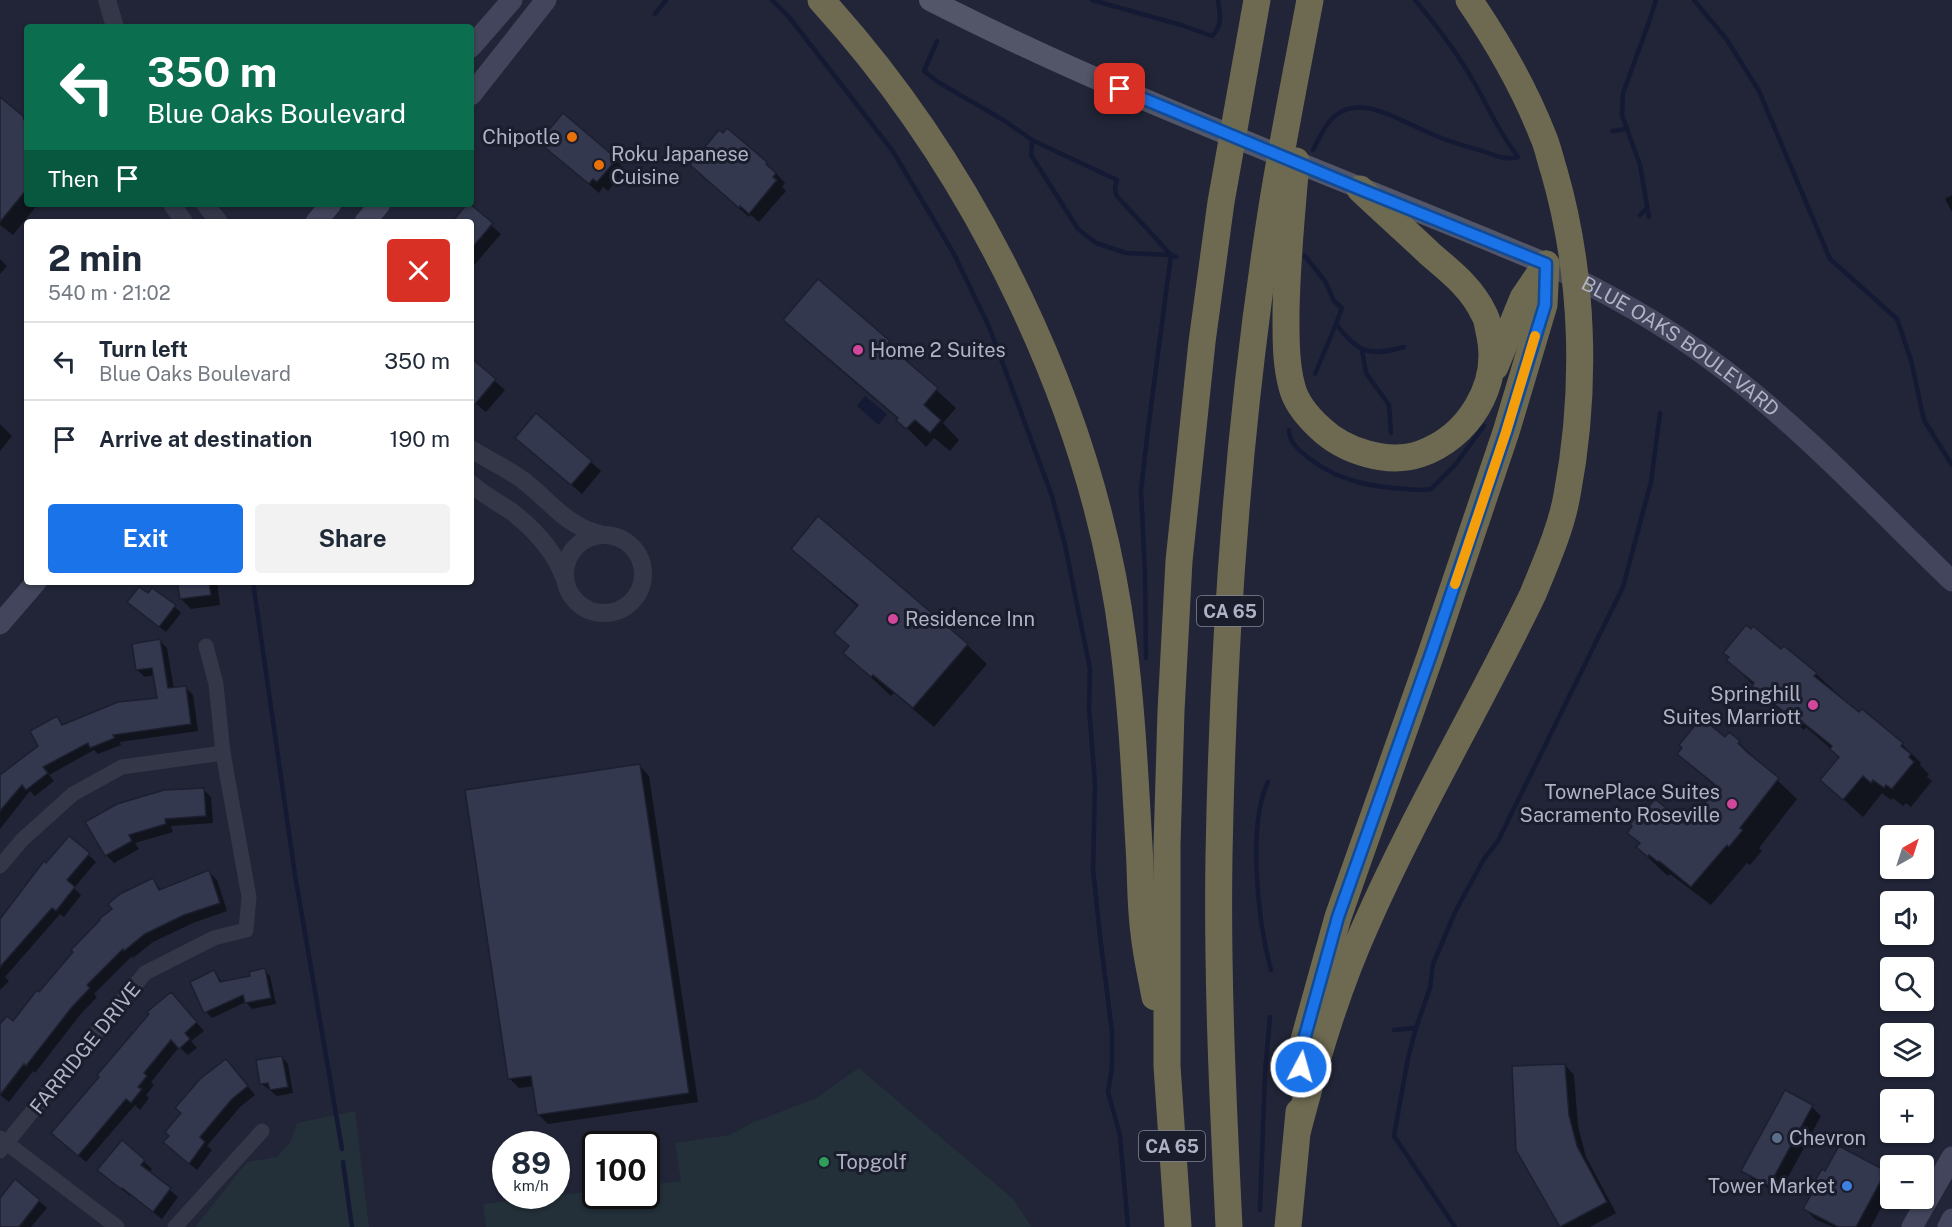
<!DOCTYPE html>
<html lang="en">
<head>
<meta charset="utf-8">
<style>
	:root { --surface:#fff; --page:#f2f2f3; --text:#1f2937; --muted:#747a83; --line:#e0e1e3; --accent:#1a73e8 }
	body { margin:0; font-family:"Public Sans",sans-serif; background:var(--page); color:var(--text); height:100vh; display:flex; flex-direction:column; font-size:22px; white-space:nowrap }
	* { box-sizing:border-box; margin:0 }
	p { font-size:20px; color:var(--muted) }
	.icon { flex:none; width:33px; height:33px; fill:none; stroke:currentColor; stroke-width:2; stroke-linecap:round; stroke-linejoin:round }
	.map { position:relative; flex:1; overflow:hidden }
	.side { position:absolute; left:24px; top:219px; width:450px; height:366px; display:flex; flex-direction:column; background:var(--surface); border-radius:6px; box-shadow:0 2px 4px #0004 }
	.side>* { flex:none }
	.banner { position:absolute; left:24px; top:24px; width:450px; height:183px; border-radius:6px; box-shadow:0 2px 4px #0004; background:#0b6e4f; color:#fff; overflow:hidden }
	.needle { width:39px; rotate:39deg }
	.tools { position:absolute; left:1880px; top:825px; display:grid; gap:12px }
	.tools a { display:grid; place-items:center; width:54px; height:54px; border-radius:6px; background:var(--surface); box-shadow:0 2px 4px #0004; font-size:30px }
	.speed { position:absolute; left:492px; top:1131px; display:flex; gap:12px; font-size:30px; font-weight:700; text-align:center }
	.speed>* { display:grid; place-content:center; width:78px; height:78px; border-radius:50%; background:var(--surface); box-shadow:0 2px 4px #0004; line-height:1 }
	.speed small { font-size:15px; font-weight:400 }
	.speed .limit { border:3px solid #111; border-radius:9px; background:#fff; color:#111 }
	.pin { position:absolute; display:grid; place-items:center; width:51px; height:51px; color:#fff; margin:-26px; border-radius:12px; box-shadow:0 3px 9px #0006 }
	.me { position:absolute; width:66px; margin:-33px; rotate:6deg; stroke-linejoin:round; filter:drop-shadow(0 0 4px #0008) }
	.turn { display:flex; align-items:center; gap:21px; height:126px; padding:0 24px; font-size:27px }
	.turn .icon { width:78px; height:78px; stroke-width:2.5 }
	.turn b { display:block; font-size:42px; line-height:51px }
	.then { display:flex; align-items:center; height:57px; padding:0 24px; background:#0003; gap:12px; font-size:22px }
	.round { display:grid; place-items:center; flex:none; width:63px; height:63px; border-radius:6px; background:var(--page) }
	.headline { display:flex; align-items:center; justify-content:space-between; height:102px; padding:0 24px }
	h1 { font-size:36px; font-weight:700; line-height:45px }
	.button { display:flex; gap:12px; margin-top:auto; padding:12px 24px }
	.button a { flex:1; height:69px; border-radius:6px; background:var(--accent); color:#fff; font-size:24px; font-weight:700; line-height:69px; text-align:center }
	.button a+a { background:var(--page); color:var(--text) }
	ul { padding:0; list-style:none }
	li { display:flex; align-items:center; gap:18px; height:78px; padding:0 24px; border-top:2px solid var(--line) }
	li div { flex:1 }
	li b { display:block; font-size:22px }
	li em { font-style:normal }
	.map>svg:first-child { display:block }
</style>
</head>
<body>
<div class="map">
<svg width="1952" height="1227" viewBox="0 0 1952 1227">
	<rect width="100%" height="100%" fill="#212537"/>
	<g fill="#233039">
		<polygon points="859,1068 1013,1199 1032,1227 486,1227 483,1204 595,1191 596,1196 646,1196 647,1185 681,1181 675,1143 730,1135 754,1122 816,1098"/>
		<polygon points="355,1111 369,1227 195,1227 247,1162 277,1157 290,1143 297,1123"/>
	</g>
	<polygon fill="#151a34" points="865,396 887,414 879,425 857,406"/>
	<g fill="#0007">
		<polygon points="0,99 27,134 27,204 38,204 13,235 0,225"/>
		<polygon points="554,154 616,160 625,170 608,191 603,187 599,193"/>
		<polygon points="766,163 785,183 782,187 786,191 759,222 751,215 749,217 701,175"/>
		<polygon points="1952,195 1952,212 1945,199"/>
		<polygon points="468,205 501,234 471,269 471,222 454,222"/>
		<polygon points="0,259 7,266 0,274"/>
		<polygon points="818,282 889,342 908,361 907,363 956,408 943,423 959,440 950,451 934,438 926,447 898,419 804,339 785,320"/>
		<polygon points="471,360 505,390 486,412 471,400"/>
		<polygon points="0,424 12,436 0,451"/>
		<polygon points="527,447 591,462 601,471 582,494"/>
		<polygon points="793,548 967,645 987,664 934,727 894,693 891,696 845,653 850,647 836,633 858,607 813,568"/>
		<polygon points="179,582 217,582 220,605 191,609 181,599"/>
		<polygon points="175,607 181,613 166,632 135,608"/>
		<polygon points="160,641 167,648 174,689 185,687 193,695 198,731 120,742 121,745 98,754 94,750 49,775 54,781 35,796 30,791 0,829 0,777 40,746 57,718 64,726 158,699 155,675 145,677 137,670"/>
		<polygon points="1782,651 1816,674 1860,714 1862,711 1902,744 1921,763 1920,765 1929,774 1927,777 1932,781 1911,807 1906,803 1903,806 1893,798 1891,800 1882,793 1863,817 1822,780 1840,757 1806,727 1804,730 1772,704 1728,660"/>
		<polygon points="1725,739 1738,742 1797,799 1759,848 1762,851 1750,865 1747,863 1711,905 1670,874 1668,876 1658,867 1638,847 1641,844 1629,833 1687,827 1718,789 1679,754"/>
		<polygon points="640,766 649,776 698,1102 548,1124 538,1114 534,1086 519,1088 509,1078"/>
		<polygon points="203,789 211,797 213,823 171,826 173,832 135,843 139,849 114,863 106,855 87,822"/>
		<polygon points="70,838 96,862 74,888 81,895 64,917 60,914 5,977 9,981 0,990 0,921"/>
		<polygon points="209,872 217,880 227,911 193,923 153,942 133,958 132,956 94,994 97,997 80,1015 35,1073 33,1071 9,1102 0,1095 0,1026 13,1023 153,880 162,891"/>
		<polygon points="264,970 270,976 276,1004 252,1009 246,1002 212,1018 206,1012 214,972 223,983 252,977"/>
		<polygon points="178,1002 204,1031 191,1041 197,1048 188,1055 179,1047 151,1082 154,1085 146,1095 149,1098 140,1110 135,1105 86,1162 61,1141"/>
		<polygon points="282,1057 288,1064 293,1093 277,1096 262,1084"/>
		<polygon points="226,1060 255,1095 240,1107 207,1146 212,1150 197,1170 173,1150"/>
		<polygon points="1565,1065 1574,1075 1578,1126 1586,1157 1616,1213 1590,1227 1562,1227 1518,1149"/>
		<polygon points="1812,1107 1821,1116 1779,1194 1753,1180 1743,1170"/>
		<polygon points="122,1142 152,1169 149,1173 178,1197 162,1219 131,1195 130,1196 108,1178"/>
		<polygon points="1885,1172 1890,1177 1890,1191 1871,1227 1833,1227 1815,1219 1805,1209"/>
		<polygon points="15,1181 47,1208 31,1227 0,1227 0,1200"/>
	</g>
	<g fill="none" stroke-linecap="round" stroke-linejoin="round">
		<g stroke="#151a34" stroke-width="4.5">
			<polyline points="772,0 789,17 892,150 954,254 990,329 1052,496 1065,545 1090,669 1089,708 1095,783 1093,869 1100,936 1112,1032 1112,1068 1108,1092 1120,1135 1128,1227"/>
			<path d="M 1092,0 L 1181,25 L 1212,36 C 1223,25 1220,15 1218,0"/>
			<polyline points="1694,0 1727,40 1759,91 1830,259 1897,319 1911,360 1924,420 1952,465"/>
			<polyline points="655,14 666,0"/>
			<polyline points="937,41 924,71 938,82 1005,121 1032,140 1117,180 1115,187 1116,195 1171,255"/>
			<polyline points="1612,131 1627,129"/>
			<polyline points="1032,140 1031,155 1078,229 1096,243 1126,253 1171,255"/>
			<path d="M 1313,150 C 1321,135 1329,114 1348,109 C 1376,101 1413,128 1439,137 C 1453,143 1468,147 1483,151 C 1494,155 1506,161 1518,157 C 1500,134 1489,109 1475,84 C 1458,54 1437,26 1415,0"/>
			<polyline points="1640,215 1647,208"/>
			<polyline points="1649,217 1640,165 1622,115 1623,93 1649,22 1656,0"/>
			<path d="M 1305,256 L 1325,281 L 1334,301 L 1342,308 L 1336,324 C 1359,353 1368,357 1404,347"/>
			<polyline points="1362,350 1366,373 1389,405 1391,433"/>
			<polyline points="1315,374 1336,324"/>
			<path d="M 1289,430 C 1289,443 1300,451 1310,459 C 1344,485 1381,488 1422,490 L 1431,489 L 1455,465 L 1484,426"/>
			<polyline points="253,582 295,875 342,1149"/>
			<polyline points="1146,658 1145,574 1141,491 1148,429 1171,255 1176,257"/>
			<path d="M 1268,782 C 1247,826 1258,922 1271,970"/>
			<polyline points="1394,1030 1416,1028"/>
			<polyline points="343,1162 352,1227"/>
			<polyline points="1260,1210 1265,1073 1270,1017"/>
			<polyline points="1455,1227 1394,1136 1408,1058 1416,1028 1430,988 1433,964 1456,910 1484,859 1498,841 1623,587 1651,482 1660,413"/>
		</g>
	</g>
	<g fill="#33384e" stroke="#1c1f2f" stroke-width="1.5">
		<polygon points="0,97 23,116 27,129 27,189 0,222"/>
		<polygon points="563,113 617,159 597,182 593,179 589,184 542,145 545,141 542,138"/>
		<polygon points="727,128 767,162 766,164 776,173 773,177 777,180 749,214 740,206 739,208 690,165 719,130 723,133"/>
		<polygon points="467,204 470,204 493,223 471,249 471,222 452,222"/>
		<polygon points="818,279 890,341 887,344 938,388 924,405 941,420 930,433 915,420 906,429 896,420 898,418 783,320"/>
		<polygon points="471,358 496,379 471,409"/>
		<polygon points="536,413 592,461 571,485 515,438"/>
		<polygon points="818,516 968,644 913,708 873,675 871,677 843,653 849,646 834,633 858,605 791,549"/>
		<polygon points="177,582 209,582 211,595 180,599"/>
		<polygon points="139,587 148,593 152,588 176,605 159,627 127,602"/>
		<polygon points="1746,625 1751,629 1753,626 1781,649 1784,646 1817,673 1814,676 1859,712 1862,709 1903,743 1901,746 1911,754 1909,757 1914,762 1892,789 1886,785 1884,788 1873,780 1871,783 1863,776 1843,800 1820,780 1839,757 1830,749 1832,746 1787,710 1784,712 1752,686 1754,683 1726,660 1729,657 1723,653"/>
		<polygon points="160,639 168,688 186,686 191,724 113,735 115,738 90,748 88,743 43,767 48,773 26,790 22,785 0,811 0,775 38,746 30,731 57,716 62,725 118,702 157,698 152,668 136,670 132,644"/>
		<polygon points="1704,720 1725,737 1729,732 1740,741 1738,743 1747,752 1779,778 1740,828 1743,830 1729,847 1727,845 1691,887 1659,861 1658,862 1649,855 1648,857 1636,847 1640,843 1627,833 1632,826 1630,824 1647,803 1650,805 1655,799 1687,825 1718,787 1677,754 1682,748 1679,745 1696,724 1699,726"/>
		<polygon points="640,764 689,1093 537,1115 531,1076 508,1079 465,790"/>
		<polygon points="204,788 206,816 165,819 166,824 129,835 132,841 105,856 85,822 117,804 164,790"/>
		<polygon points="69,836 90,853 67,880 75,887 56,911 52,908 0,967 0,919 44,861 46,863"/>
		<polygon points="209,870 220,903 184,915 145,934 124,951 123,949 87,985 90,988 72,1007 26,1066 24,1064 0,1095 0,1024 7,1016 13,1021 37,990 39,992 73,952 71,950 100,920 99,919 112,909 108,904 120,894 153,878 159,890"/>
		<polygon points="265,968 271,998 245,1003 243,995 204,1013 190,982 214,970 220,982 250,976 249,972"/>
		<polygon points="171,992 197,1022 185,1033 190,1039 179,1049 171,1040 144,1073 147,1076 138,1087 142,1089 131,1103 126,1099 78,1156 51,1133 99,1077 97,1075 149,1014 147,1012"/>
		<polygon points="282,1056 288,1087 270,1090 268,1083 260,1084 256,1060"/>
		<polygon points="226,1059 248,1086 232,1099 200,1137 205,1142 189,1164 163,1142 169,1136 165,1132 181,1113 175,1108 200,1079"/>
		<polygon points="1565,1064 1569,1115 1577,1146 1607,1202 1560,1227 1516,1150 1512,1066"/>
		<polygon points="1785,1090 1813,1105 1769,1186 1741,1171"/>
		<polygon points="122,1140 145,1160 141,1165 171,1188 153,1212 122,1188 121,1189 97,1170"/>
		<polygon points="1839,1146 1886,1171 1856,1227 1838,1227 1803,1209 1817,1184 1814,1182 1822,1169 1825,1171"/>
		<polygon points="15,1179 40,1200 19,1227 0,1227 0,1198"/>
	</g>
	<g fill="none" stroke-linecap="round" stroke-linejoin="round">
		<g stroke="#343748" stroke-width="15">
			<polyline points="0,866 23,839 73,794 122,767 223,753"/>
			<polyline points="0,1138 117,1227"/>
			<polyline points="0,1151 145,973 214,938 246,930 249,897 223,753 216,684 206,646"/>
			<polyline points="175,1227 262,1131"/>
		</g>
		<g stroke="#343748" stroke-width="18">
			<polyline points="107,0 115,27"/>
			<polyline points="172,204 184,222"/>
			<polyline points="205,204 219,222"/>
			<path d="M 471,449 C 488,460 508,469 524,481 C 549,500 567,527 600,534"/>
			<path d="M 471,484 C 484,495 497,502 511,511 C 534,529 554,550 564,577"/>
			<circle cx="604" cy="574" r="39"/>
		</g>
		<g stroke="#42455b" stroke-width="21">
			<polyline points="471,47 512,0"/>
			<polyline points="471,95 546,0"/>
			<polyline points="316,222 331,204"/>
			<polyline points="365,222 380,204"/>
			<path id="s1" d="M 1546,264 C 1604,291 1660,322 1711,360 C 1799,424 1874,506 1952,581"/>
			<polyline points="0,624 36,582"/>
			<polyline points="1912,1227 1952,1157"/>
			<polyline points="1948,1227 1952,1219"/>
		</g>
		<path stroke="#525668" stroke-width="22" d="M 930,0 C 1129,102 1341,177 1546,264"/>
		<g stroke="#6e6a51" stroke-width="27">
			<path d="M 821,0 C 977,171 1094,411 1123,641 C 1132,710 1135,778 1139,846 C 1141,875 1140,904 1144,933 C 1146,954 1151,975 1155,997"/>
			<path d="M 1296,161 C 1292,213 1286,266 1286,319 C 1286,342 1286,365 1292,387 C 1296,403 1308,417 1320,428 C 1344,451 1387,465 1420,454 C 1469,437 1500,385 1490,336 C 1488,329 1488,320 1484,314 C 1472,288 1451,272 1430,254 C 1407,232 1383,211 1360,189"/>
			<polyline points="1495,367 1523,298 1546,264"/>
			<polyline points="1301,1061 1302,1047 1338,917 1432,651 1506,432 1544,305 1546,264"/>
			<path d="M 1298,1129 C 1316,1060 1336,992 1365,927 C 1415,813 1479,706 1533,594 C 1546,562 1561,529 1567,495 C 1587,389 1584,275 1554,171 C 1550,159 1548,147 1543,136 C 1525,90 1497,41 1469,0"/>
			<polyline points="1178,1227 1167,1066 1167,845 1171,711 1179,561 1202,342 1221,202 1257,0"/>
			<path d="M 1229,1227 C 1223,1103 1217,979 1219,855 C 1223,639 1238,421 1272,207 C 1283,138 1297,69 1310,0"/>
			<polyline points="1288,1227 1299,1112"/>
		</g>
	</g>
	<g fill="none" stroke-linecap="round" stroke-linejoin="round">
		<defs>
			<polyline id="route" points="1120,89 1360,189 1546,264 1545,305 1506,432 1432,651 1338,917 1302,1047 1301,1067"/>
		</defs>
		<use href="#route" stroke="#114b97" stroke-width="15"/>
		<use href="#route" stroke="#1a73e8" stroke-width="10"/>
		<polyline stroke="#f59e0b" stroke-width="10" points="1455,584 1506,432 1535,336"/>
	</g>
	<g fill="#e8710a" stroke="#1a1d2c" stroke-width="2">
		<circle cx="572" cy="137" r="6"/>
		<circle cx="599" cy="165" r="6"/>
	</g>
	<g fill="#d1479c" stroke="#1a1d2c" stroke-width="2">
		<circle cx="858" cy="350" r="6"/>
		<circle cx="893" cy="619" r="6"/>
		<circle cx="1813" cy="705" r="6"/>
		<circle cx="1732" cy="804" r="6"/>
	</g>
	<circle fill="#5c6f8a" stroke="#1a1d2c" stroke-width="2" cx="1777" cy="1138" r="6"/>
	<circle fill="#2e9e5b" stroke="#1a1d2c" stroke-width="2" cx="824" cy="1162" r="6"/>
	<circle fill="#3f7fe0" stroke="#1a1d2c" stroke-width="2" cx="1847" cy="1186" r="6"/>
	<g text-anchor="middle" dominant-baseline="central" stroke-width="6" stroke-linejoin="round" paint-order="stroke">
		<g fill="#1a1d2c" stroke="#828597" stroke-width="1.5">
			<rect x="1197" y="596" width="66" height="30" rx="4.5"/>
			<rect x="1139" y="1131" width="66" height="30" rx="4.5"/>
		</g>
		<g font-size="18" font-weight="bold" fill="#afb2c5">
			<text x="1230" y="611">CA 65</text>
			<text x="1172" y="1146">CA 65</text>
		</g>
		<g font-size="20" fill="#afb2c5" stroke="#1a1d2c" text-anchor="start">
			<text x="560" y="137" text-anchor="end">Chipotle</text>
			<text x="611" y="154">Roku Japanese<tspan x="611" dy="23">Cuisine</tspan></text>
			<text x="870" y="350">Home 2 Suites</text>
			<text x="905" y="619">Residence Inn</text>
			<text x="1801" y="694" text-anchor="end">Springhill<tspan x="1801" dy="23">Suites Marriott</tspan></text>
			<text x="1720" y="792" text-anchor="end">TownePlace Suites<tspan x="1720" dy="23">Sacramento Roseville</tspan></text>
			<text x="1789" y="1138">Chevron</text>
			<text x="836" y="1162">Topgolf</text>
			<text x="1835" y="1186" text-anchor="end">Tower Market</text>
		</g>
		<g font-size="20" fill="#afb2c5" stroke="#1a1d2c">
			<text stroke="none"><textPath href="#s1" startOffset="158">BLUE OAKS BOULEVARD</textPath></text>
			<text transform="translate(85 1048) rotate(-51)">FARRIDGE DRIVE</text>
		</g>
	</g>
</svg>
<div class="tools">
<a><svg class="needle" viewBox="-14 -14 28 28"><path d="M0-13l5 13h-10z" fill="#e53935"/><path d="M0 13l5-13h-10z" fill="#747a83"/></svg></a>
<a><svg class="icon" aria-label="sound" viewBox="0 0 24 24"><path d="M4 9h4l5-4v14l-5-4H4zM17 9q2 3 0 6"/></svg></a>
<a><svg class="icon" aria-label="search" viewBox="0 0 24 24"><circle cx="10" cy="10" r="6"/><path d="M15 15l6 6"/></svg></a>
<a><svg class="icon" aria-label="layers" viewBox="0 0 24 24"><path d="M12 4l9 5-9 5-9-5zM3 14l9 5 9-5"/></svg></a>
<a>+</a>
<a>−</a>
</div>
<div class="speed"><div>89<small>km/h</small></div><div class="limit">100</div></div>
<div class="pin" style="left:1120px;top:89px;background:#d93025"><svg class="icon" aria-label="arrive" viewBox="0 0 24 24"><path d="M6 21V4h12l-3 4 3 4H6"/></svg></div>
<svg class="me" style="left:1301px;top:1067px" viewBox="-20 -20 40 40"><circle r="17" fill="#1a73e8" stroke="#fff" stroke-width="3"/><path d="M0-11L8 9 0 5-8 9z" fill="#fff"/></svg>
<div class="banner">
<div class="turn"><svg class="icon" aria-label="left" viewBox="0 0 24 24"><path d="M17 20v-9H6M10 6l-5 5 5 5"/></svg><div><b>350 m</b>Blue Oaks Boulevard</div></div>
<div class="then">Then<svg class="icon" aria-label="arrive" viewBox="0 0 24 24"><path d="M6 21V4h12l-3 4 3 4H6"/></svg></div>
</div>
<section class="side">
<div class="headline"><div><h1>2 min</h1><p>540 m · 21:02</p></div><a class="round" style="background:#d93025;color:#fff"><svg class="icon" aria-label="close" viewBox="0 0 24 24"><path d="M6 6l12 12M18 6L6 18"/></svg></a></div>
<ul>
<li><svg class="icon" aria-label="left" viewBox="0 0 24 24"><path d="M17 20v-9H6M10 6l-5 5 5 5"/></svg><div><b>Turn left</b><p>Blue Oaks Boulevard</p></div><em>350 m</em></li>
<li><svg class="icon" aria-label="arrive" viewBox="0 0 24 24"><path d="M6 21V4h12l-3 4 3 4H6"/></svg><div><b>Arrive at destination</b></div><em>190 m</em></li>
</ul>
<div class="button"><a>Exit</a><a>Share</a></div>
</section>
</div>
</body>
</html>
